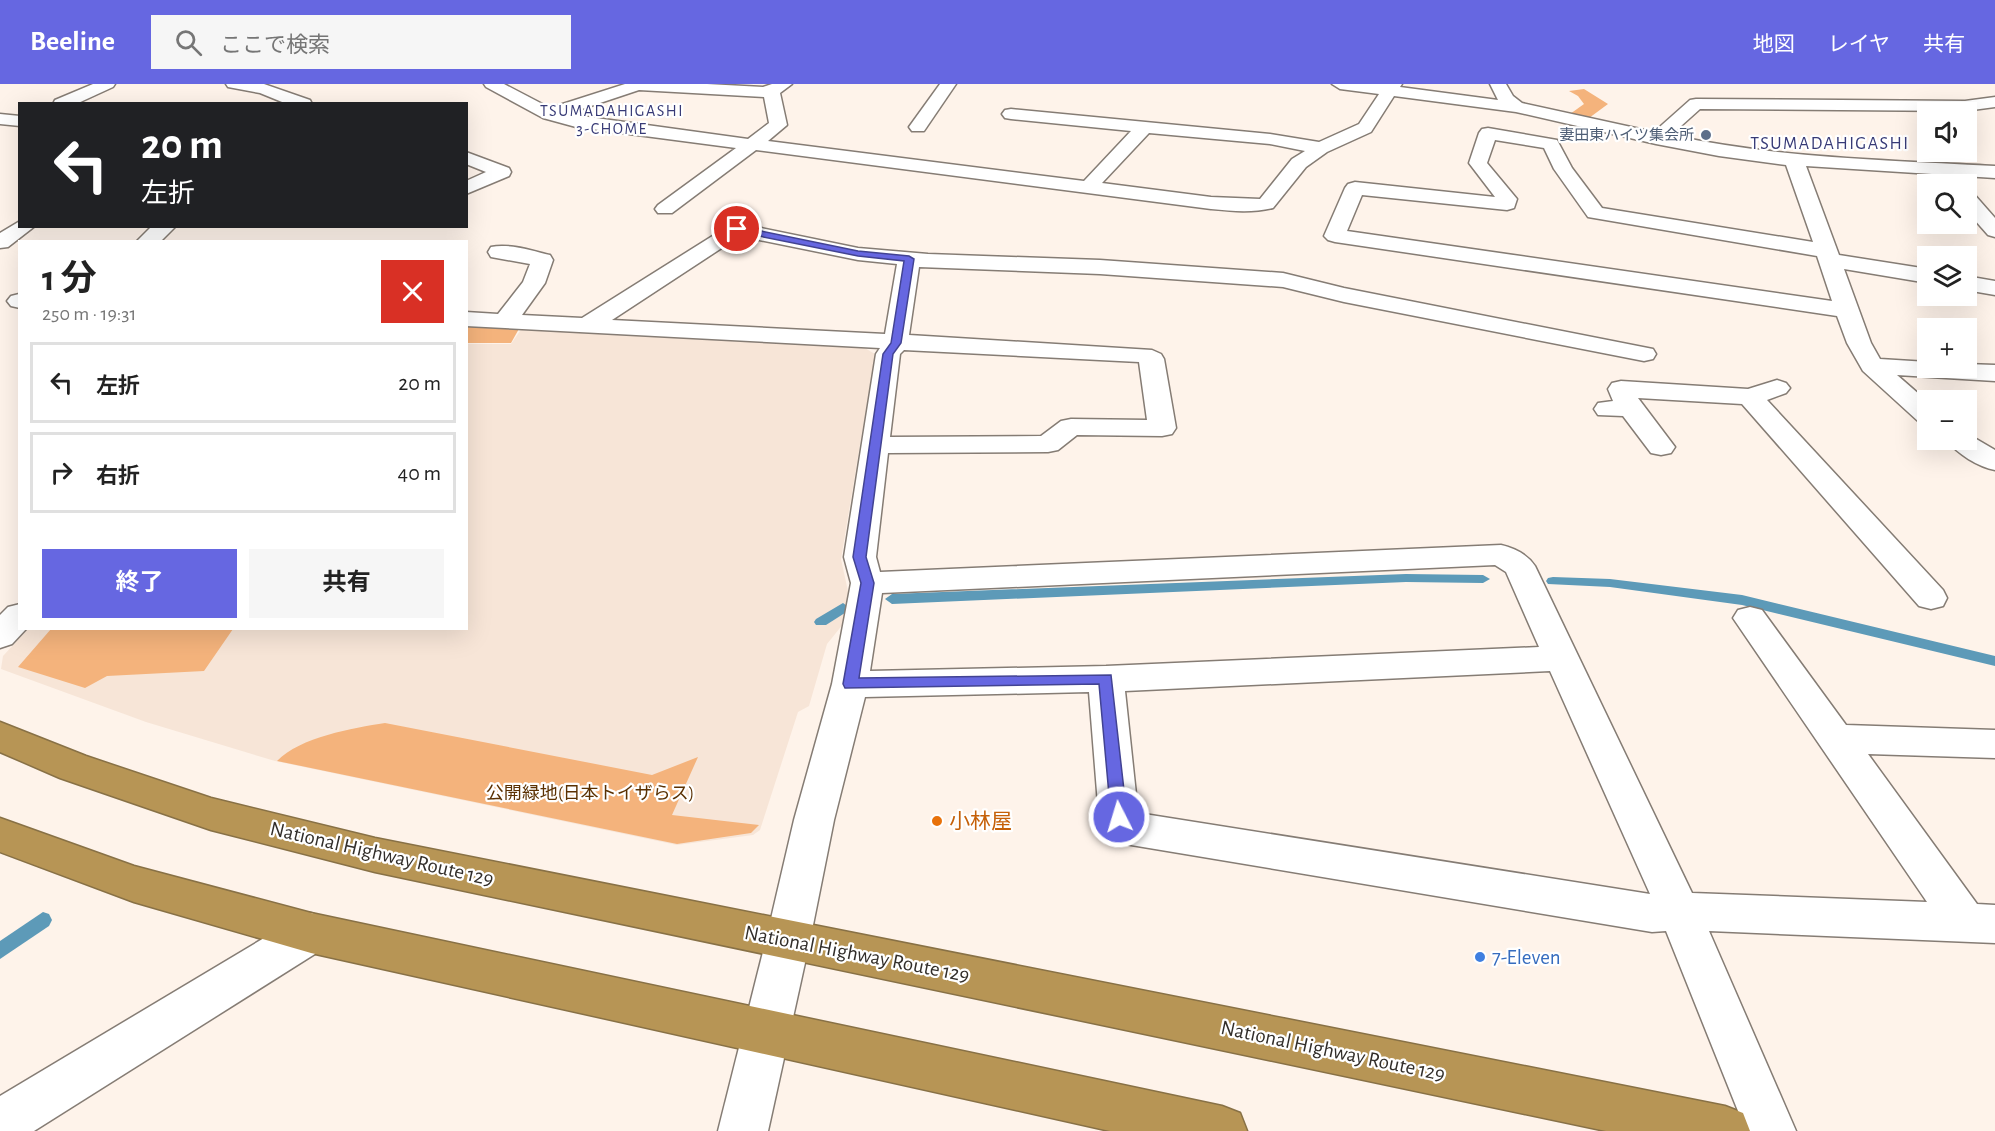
<!DOCTYPE html>
<html lang="ja">
<head>
<meta charset="utf-8">
<style>
	:root { --surface:#fff; --page:#f6f6f6; --text:#222; --muted:#767676; --line:#e0e0e0; --accent:#6667e1 }
	body { margin:0; font-family:"Alegreya Sans","Noto Sans JP",sans-serif; background:var(--page); color:var(--text); height:100vh; display:flex; flex-direction:column; font-size:22px; white-space:nowrap }
	* { box-sizing:border-box; margin:0 }
	p { font-size:20px; color:var(--muted) }
	.icon { flex:none; width:33px; height:33px; fill:none; stroke:currentColor; stroke-width:2; stroke-linecap:round; stroke-linejoin:round }
	.map { position:relative; flex:1; overflow:hidden }
	.sheet { position:absolute; left:18px; top:156px; width:450px; height:390px; display:flex; flex-direction:column; background:var(--surface); border-radius:0px; box-shadow:0 6px 24px #0002 }
	.sheet>* { flex:none }
	.hud { position:absolute; left:18px; top:18px; width:450px; height:126px; border-radius:0px; box-shadow:0 6px 24px #0002; background:#202124; color:#fff; overflow:hidden }
	.buttons { position:absolute; left:1917px; top:18px; display:grid; gap:12px }
	.buttons a { display:grid; place-items:center; width:60px; height:60px; border-radius:0px; background:var(--surface); box-shadow:0 6px 24px #0002; font-size:30px }
	.pin { position:absolute; display:grid; place-items:center; width:51px; height:51px; color:#fff; margin:-26px; border:3px solid #fff; border-radius:50%; box-shadow:0 2px 6px #0007 }
	.me { position:absolute; width:66px; margin:-33px; rotate:355deg; stroke-linejoin:round; filter:drop-shadow(0 0 4px #0008) }
	.turn { display:flex; align-items:center; gap:21px; height:126px; padding:0 24px; font-size:27px }
	.turn .icon { width:78px; height:78px; stroke-width:2.5 }
	.turn b { display:block; font-size:42px; line-height:51px }
	.round { display:grid; place-items:center; flex:none; width:63px; height:63px; border-radius:0px; background:var(--page) }
	.head { display:flex; align-items:center; justify-content:space-between; height:102px; padding:0 24px }
	h1 { font-size:36px; font-weight:700; line-height:45px }
	.cta { display:flex; gap:12px; margin-top:auto; padding:12px 24px }
	.cta a { flex:1; height:69px; border-radius:0px; background:var(--accent); color:#fff; font-size:24px; font-weight:700; line-height:69px; text-align:center }
	.cta a+a { background:var(--page); color:var(--text) }
	ul { padding:0; list-style:none }
	li { display:flex; align-items:center; gap:18px; height:81px; margin:0 12px 9px; padding:0 12px; border:3px solid var(--line); border-radius:0px }
	li div { flex:1 }
	li b { display:block; font-size:22px }
	li em { font-style:normal }
	header { display:flex; align-items:center; gap:36px; box-sizing:border-box; height:84px; padding:0 30px; background:var(--accent); color:#fff }
	header strong { font-size:28px }
	nav { display:flex; gap:33px; margin-inline-start:auto; font-size:21px }
	.search { width:420px; height:54px; background:var(--page); display:flex; align-items:center; gap:15px; box-sizing:border-box; padding:0 21px; border-radius:0px; color:var(--muted); font-size:22px }
	.map>svg:first-child { display:block }
</style>
</head>
<body>
<header>
<strong>Beeline</strong>
<div class="search"><svg class="icon" aria-label="search" viewBox="0 0 24 24"><circle cx="10" cy="10" r="6"/><path d="M15 15l6 6"/></svg>ここで検索</div>
<nav><a>地図</a><a>レイヤ</a><a>共有</a></nav>
</header>
<div class="map">
<svg width="1995" height="1047" viewBox="0 0 1995 1047">
	<rect width="100%" height="100%" fill="#fef3ea"/>
	<polygon fill="#f7e5d7" points="522,244 863,263 875,270 841,475 849,512 844,539 827,560 809,622 798,628 760,746 753,751 677,761 275,677 146,638 1,585 3,572 28,545 466,544 467,260 511,260"/>
	<g fill="#f4b37c">
		<polygon points="1584,5 1608,20 1589,34 1570,30 1584,20 1578,12 1569,7"/>
		<polygon points="466,240 520,243 511,259 467,259"/>
		<polygon points="51,545 233,545 204,587 107,592 85,604 18,583"/>
		<path d="M 385,639 L 652,691 L 698,673 L 672,731 L 759,741 L 751,749 L 677,760 L 277,677 C 300,653 353,644 385,639 Z"/>
	</g>
	<g fill="none" stroke-linecap="round" stroke-linejoin="round">
		<g fill="#5d9ab8" fill-rule="evenodd">
			<polygon points="1406,490 1483,491 1490,495 1483,499 1406,498 892,520 885,515 892,510"/>
			<polygon points="1553,493 1610,495 1742,511 1995,572 1995,582 1742,521 1610,503 1548,500 1546,497 1548,494"/>
			<polygon points="843,519 850,524 848,527 826,541 816,541 814,538 816,535"/>
			<polygon points="43,828 49,830 52,836 49,842 0,875 0,857"/>
		</g>
		<defs>
			<g id="street">
				<polygon points="93,0 115,0 113,3 76,20 53,20 55,16"/>
				<polygon points="226,0 264,0 310,16 312,20 287,20 260,9 228,3"/>
				<path d="M 484,0 L 504,0 L 550,24 L 625,0 L 707,0 L 763,3 L 772,0 L 792,0 L 780,9 L 787,41 L 768,57 L 1084,97 L 1131,47 L 1011,35 L 1005,34 L 1002,30 L 1005,26 L 1011,25 L 1270,50 L 1319,58 L 1359,40 L 1379,10 L 1340,5 L 1332,0 L 1402,0 L 1400,3 L 1498,16 L 1490,0 L 1506,0 L 1513,12 L 1522,19 L 1654,48 L 1690,16 L 1696,15 L 1965,17 L 1995,13 L 1995,23 L 1965,27 L 1700,25 L 1671,51 C 1777,74 1887,76 1995,82 L 1995,94 L 1806,82 L 1839,171 L 1928,185 L 1928,199 L 1844,185 L 1871,259 L 1880,275 L 1928,278 L 1928,284 L 1966,284 L 1966,280 L 1995,281 L 1995,297 L 1897,291 L 1928,318 L 1928,340 L 1919,338 L 1863,287 L 1847,259 L 1837,232 L 1335,158 L 1328,156 L 1324,152 L 1345,104 L 1348,100 L 1355,98 L 1495,113 L 1469,79 L 1479,49 L 1482,45 L 1488,44 L 1557,56 L 1572,84 L 1602,124 L 1813,158 L 1786,81 L 1719,72 L 1656,60 L 1516,28 L 1394,12 L 1371,48 L 1327,68 L 1306,83 L 1273,124 C 1252,129 1232,127 1211,125 L 756,66 L 672,129 L 658,129 L 655,125 L 658,121 L 736,64 L 576,43 L 543,34 L 486,3 ZM 639,6 L 764,13 L 769,39 L 748,55 L 567,30 ZM 1149,49 L 1270,60 L 1305,67 L 1292,75 L 1260,115 L 1211,113 L 1102,99 ZM 1495,56 L 1544,64 L 1554,85 L 1588,133 L 1817,172 L 1832,217 L 1347,147 L 1362,111 L 1507,126 L 1514,124 L 1517,115 L 1487,79 Z"/>
				<polygon points="940,0 956,0 924,47 912,47 909,43"/>
				<polygon points="0,30 20,32 20,42 0,40"/>
				<polygon points="466,68 509,84 511,88 509,92 466,110 466,97 486,88 466,80"/>
				<polygon points="1966,107 1973,109 1995,134 1995,153 1988,151 1966,126"/>
				<polygon points="20,137 20,142 35,142 8,163 0,164 0,149"/>
				<path d="M 737,139 L 858,164 L 928,170 L 1100,176 L 1283,189 L 1344,204 L 1653,265 L 1656,270 L 1653,275 L 1644,277 L 1344,218 L 1283,203 L 1100,190 L 919,183 L 909,251 L 1152,266 L 1161,270 L 1164,275 L 1176,344 L 1172,350 L 1162,352 L 1077,351 L 1058,366 L 1048,368 L 888,369 L 876,473 L 880,488 L 1501,461 C 1514,464 1527,470 1535,482 L 1692,809 L 1927,818 L 1733,534 L 1738,526 L 1750,523 L 1762,526 L 1846,641 L 1995,646 L 1995,674 L 1868,670 L 1977,820 L 1995,821 L 1995,859 L 1709,847 L 1796,1047 L 1746,1047 L 1666,847 L 1652,848 L 1125,760 L 1111,755 L 1099,733 L 1089,608 L 865,613 L 834,736 L 810,856 L 803,870 L 788,876 L 773,870 L 766,856 L 794,736 L 832,600 L 851,499 L 844,473 L 876,270 L 880,264 L 466,242 L 466,228 L 498,230 L 523,198 L 530,180 L 491,173 L 488,168 L 491,163 C 509,159 533,167 550,171 L 553,176 L 545,199 L 522,231 L 582,234 L 730,141 ZM 740,152 L 858,176 L 897,180 L 885,250 L 612,236 ZM 904,266 L 1139,278 L 1147,336 L 1071,335 L 1061,337 L 1041,352 L 890,353 L 900,270 ZM 1495,481 L 1506,488 L 1539,563 L 1106,582 L 870,587 L 882,509 ZM 1550,587 L 1650,810 L 1138,729 L 1125,607 Z"/>
				<polygon points="152,142 176,142 160,158 136,158"/>
				<polygon points="1966,192 1995,197 1995,211 1966,206"/>
				<polygon points="19,210 20,224 11,222 7,217 11,212"/>
				<polygon points="1777,296 1786,299 1790,304 1786,309 1767,316 1943,506 1947,514 1943,522 1931,525 1919,522 1742,320 1638,314 1675,363 1671,369 1661,371 1651,369 1623,332 1598,331 1594,325 1598,319 1613,317 1608,305 1612,299 1621,297 1748,305"/>
				<path d="M 1966,349 L 1995,366 L 1995,386 C 1979,383 1957,370 1947,356 L 1966,356 Z"/>
				<polygon points="20,520 20,544 27,544 12,560 0,564 0,531 8,523"/>
				<polygon points="311,829 326,835 333,849 326,863 34,1047 0,1047 0,1012 296,835"/>
			</g>
			<polygon id="secondary" points="788,836 803,842 810,856 768,1047 718,1047 766,856 773,842"/>
			<g id="highway">
				<polygon points="0,638 86,672 211,714 375,754 1725,1022 1743,1029 1750,1047 1606,1047 375,788 211,746 60,694 0,668"/>
				<polygon points="0,734 134,782 311,829 1222,1022 1240,1029 1247,1047 1110,1047 311,869 134,818 0,768"/>
			</g>
		</defs>
		<use href="#street" stroke="#857c74" stroke-width="3"/>
		<use href="#secondary" stroke="#857c74" stroke-width="3"/>
		<use href="#highway" stroke="#887146" stroke-width="3"/>
		<use href="#street" fill="#fff" fill-rule="evenodd"/>
		<use href="#secondary" fill="#fff" fill-rule="evenodd"/>
		<use href="#highway" fill="#b79555" fill-rule="evenodd"/>
	</g>
	<polygon fill="#6667e1" stroke="#424392" stroke-width="1.5" points="737,142 858,167 909,172 914,175 901,259 893,270 866,473 874,499 859,594 1111,591 1127,733 1125,738 1119,740 1113,738 1111,733 1099,600 845,604 843,600 861,499 853,473 883,270 891,259 904,177 858,172 734,147 734,143"/>
	<circle fill="#5c6f8a" stroke="#fff" stroke-width="2" cx="1706" cy="51" r="6"/>
	<circle fill="#e8710a" stroke="#fff" stroke-width="2" cx="937" cy="737" r="6"/>
	<circle fill="#3f7fe0" stroke="#fff" stroke-width="2" cx="1480" cy="873" r="6"/>
	<g text-anchor="middle" dominant-baseline="central" stroke-width="4.5" stroke-linejoin="round" paint-order="stroke">
		<g font-size="15" fill="#4e5e75" stroke="#fff" text-anchor="end">
			<text x="1694" y="51">妻田東ハイツ集会所</text>
		</g>
		<g font-size="16" letter-spacing="1.5" fill="#373a76" stroke="#fff">
			<text x="612" y="27">TSUMADAHIGASHI<tspan x="612" dy="18">3-CHOME</tspan></text>
		</g>
		<g font-size="18" letter-spacing="1.5" fill="#373a76" stroke="#fff">
			<text x="1830" y="60">TSUMADAHIGASHI</text>
		</g>
		<g font-size="18" fill="#5b3102" stroke="#fff">
			<text x="590" y="710">公開緑地(日本トイザらス)</text>
		</g>
		<g font-size="21" fill="#c56008" stroke="#fff" text-anchor="start">
			<text x="949" y="737">小林屋</text>
		</g>
		<g font-size="21" fill="#322e2a" stroke="#fff">
			<text transform="translate(382 770) rotate(13)">National Highway Route 129</text>
			<text transform="translate(857 870) rotate(11)">National Highway Route 129</text>
			<text transform="translate(1333 967) rotate(12)">National Highway Route 129</text>
		</g>
		<g font-size="21" fill="#366cbe" stroke="#fff" text-anchor="start">
			<text x="1492" y="873">7-Eleven</text>
		</g>
	</g>
</svg>
<div class="buttons">
<a><svg class="icon" aria-label="sound" viewBox="0 0 24 24"><path d="M4 9h4l5-4v14l-5-4H4zM17 9q2 3 0 6"/></svg></a>
<a><svg class="icon" aria-label="search" viewBox="0 0 24 24"><circle cx="10" cy="10" r="6"/><path d="M15 15l6 6"/></svg></a>
<a><svg class="icon" aria-label="layers" viewBox="0 0 24 24"><path d="M12 4l9 5-9 5-9-5zM3 14l9 5 9-5"/></svg></a>
<a>+</a>
<a>−</a>
</div>
<div class="pin" style="left:737px;top:145px;background:#d93025"><svg class="icon" aria-label="arrive" viewBox="0 0 24 24"><path d="M6 21V4h12l-3 4 3 4H6"/></svg></div>
<svg class="me" style="left:1119px;top:733px" viewBox="-20 -20 40 40"><circle r="17" fill="#6667e1" stroke="#fff" stroke-width="3"/><path d="M0-11L8 9 0 5-8 9z" fill="#fff"/></svg>
<div class="hud">
<div class="turn"><svg class="icon" aria-label="left" viewBox="0 0 24 24"><path d="M17 20v-9H6M10 6l-5 5 5 5"/></svg><div><b>20 m</b>左折</div></div>
</div>
<section class="sheet">
<div class="head"><div><h1>1 分</h1><p>250 m · 19:31</p></div><a class="round" style="background:#d93025;color:#fff"><svg class="icon" aria-label="close" viewBox="0 0 24 24"><path d="M6 6l12 12M18 6L6 18"/></svg></a></div>
<ul>
<li><svg class="icon" aria-label="left" viewBox="0 0 24 24"><path d="M17 20v-9H6M10 6l-5 5 5 5"/></svg><div><b>左折</b></div><em>20 m</em></li>
<li><svg class="icon" aria-label="right" viewBox="0 0 24 24"><path d="M7 20v-9h11M14 6l5 5-5 5"/></svg><div><b>右折</b></div><em>40 m</em></li>
</ul>
<div class="cta"><a>終了</a><a>共有</a></div>
</section>
</div>
</body>
</html>
